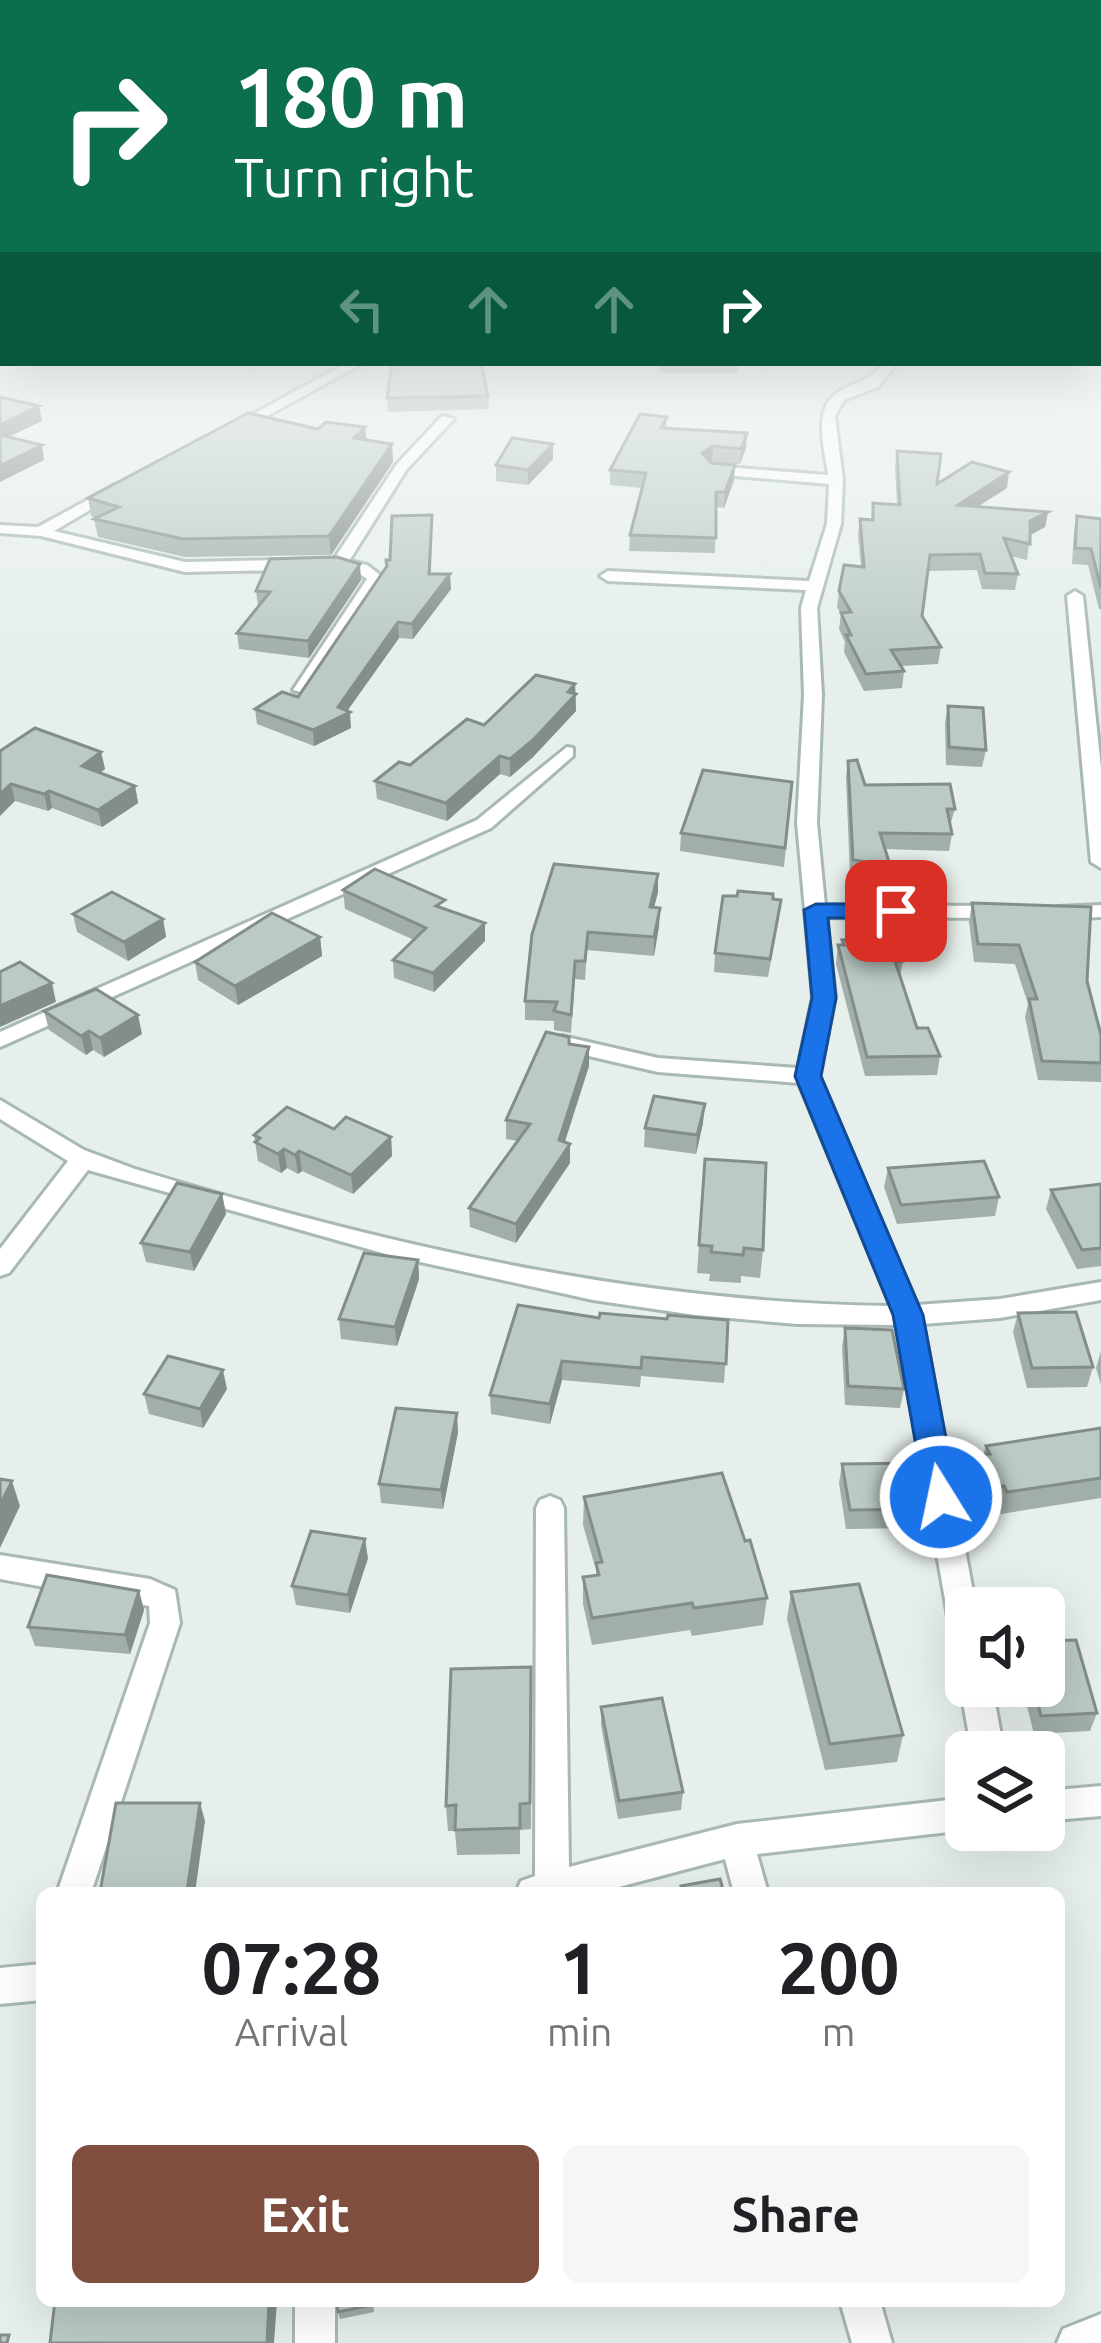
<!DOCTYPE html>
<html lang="en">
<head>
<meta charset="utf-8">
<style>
	:root { --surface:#fff; --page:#f6f6f6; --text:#202124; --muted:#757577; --accent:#7f4e3f }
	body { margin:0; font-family:Ubuntu,sans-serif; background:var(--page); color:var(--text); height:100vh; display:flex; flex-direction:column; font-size:45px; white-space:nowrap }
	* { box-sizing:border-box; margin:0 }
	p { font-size:39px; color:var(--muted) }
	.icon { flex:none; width:66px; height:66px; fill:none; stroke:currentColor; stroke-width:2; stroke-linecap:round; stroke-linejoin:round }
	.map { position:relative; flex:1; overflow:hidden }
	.drawer { position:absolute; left:36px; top:1887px; width:1029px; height:420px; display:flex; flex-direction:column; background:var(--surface); border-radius:18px; box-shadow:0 12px 48px #0002 }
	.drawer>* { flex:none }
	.banner { position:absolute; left:0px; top:0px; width:1101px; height:366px; box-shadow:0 12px 48px #0002; background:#0b6e4f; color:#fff; overflow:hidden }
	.fabs { position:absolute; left:945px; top:1587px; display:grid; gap:24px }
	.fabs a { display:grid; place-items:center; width:120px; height:120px; border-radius:18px; background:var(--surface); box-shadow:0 12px 48px #0002; font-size:60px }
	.pin { position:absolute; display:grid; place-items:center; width:102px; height:102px; color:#fff; margin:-51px; border-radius:24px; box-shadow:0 6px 18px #0006 }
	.me { position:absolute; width:132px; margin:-66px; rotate:350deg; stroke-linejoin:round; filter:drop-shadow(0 0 9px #0008) }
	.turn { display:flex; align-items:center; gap:42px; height:252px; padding:0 36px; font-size:54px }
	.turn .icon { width:156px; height:156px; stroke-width:2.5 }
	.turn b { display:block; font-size:84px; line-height:102px }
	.lanes { display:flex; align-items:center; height:114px; padding:0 36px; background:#0003; justify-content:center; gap:60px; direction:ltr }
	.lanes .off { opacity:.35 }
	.eta { display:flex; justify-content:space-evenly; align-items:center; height:204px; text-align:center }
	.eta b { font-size:72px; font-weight:600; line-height:84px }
	.cta { display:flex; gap:24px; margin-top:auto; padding:24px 36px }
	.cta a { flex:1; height:138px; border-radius:18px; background:var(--accent); color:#fff; font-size:48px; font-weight:600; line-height:138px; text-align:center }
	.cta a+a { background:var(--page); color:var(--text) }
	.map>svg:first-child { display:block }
</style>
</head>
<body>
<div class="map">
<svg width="1101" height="2343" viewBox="0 0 1101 2343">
	<rect width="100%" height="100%" fill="#e6efeb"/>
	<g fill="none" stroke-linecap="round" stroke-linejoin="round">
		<defs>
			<g id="minor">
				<polygon points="347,363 363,363 238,432 226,429"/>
				<path d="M 884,363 L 897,363 L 878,387 L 844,400 L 835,416 L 843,480 L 841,524 L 817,608 L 822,695 L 817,823 L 825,905 L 999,906 L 1009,912 L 999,918 L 826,917 L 835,997 L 819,1076 L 917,1305 L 1000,1299 L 1101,1282 L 1101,1300 L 1000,1318 L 923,1324 L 976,1608 L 966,1608 L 966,1647 L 955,1643 L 951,1634 L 897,1325 L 797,1324 L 695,1315 L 593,1300 L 393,1256 L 88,1170 L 9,1273 L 0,1276 L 0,1249 L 68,1161 L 0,1119 L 0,1100 L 84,1150 L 135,1169 C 381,1244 633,1303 891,1306 L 799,1083 L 658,1072 L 554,1048 L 551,1043 L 562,1036 L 658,1058 L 798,1068 L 813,997 L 797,823 L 804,695 L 801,608 L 806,590 L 608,581 L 600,576 L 608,571 L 809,581 L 827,524 L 829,484 L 712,474 L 705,470 L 712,466 L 828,475 C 825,450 812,410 837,393 C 857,379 864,386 884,363 Z"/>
				<polygon points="442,416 454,419 407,469 349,561 367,565 384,578 308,694 293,690 367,579 357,572 339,569 185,572 41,536 0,533 0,525 38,527 117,484 122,485 122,491 54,531 185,562 334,559 397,464"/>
				<polygon points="1075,591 1083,596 1101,768 1101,868 1091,862 1067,596"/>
				<polygon points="567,747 573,748 573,756 491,828 0,1047 0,1032 477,820"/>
				<polygon points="1101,905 1101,917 1058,919 1048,913 1058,907"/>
				<polygon points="550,1496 560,1500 564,1508 569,1867 737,1824 966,1798 966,1830 757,1854 768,1893 734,1893 725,1859 596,1893 516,1893 521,1881 535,1876 536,1508 540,1500"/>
				<polygon points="0,1555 150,1579 175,1590 180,1623 91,1893 57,1893 150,1623 149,1606 0,1579"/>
				<polygon points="966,1676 966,1686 992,1686 1004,1752 972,1752 960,1686"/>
				<polygon points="1101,1786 1101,1816 1044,1821 1044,1791"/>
				<polygon points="42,1964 42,2000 0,2004 0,1968"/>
				<rect x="295" y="2301" width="40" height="42"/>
				<polygon points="840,2301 880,2301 892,2343 852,2343"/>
				<polygon points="1101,2314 1101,2343 1057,2343 1063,2329"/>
			</g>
		</defs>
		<use href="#minor" stroke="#a8b8b2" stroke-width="6"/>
		<use href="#minor" fill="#fff" fill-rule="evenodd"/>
	</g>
	<g fill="#a1aea9">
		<polygon points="378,363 481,363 488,396 489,409 388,412 387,398 392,366 378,365"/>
		<polygon points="657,363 739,363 738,373 661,373"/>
		<polygon points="667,417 666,429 746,448 740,464 711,463 734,480 724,508 716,507 715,553 629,551 630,535 642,488 610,485 610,470"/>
		<polygon points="365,427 366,440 392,444 393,462 331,555 185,557 98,537 94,519 96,518 91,516 88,498 318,429"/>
		<polygon points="897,451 937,484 1007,488 977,507 1048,512 1045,527 1030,535 1027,560 1011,556 1018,574 1015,590 982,589 977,570 928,571 922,616 941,647 938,664 902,666 904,671 902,688 864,691 844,652 845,642 839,629 841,614 837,607 839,591 861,567 858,535 860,519 871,520 873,503 897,505 895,466"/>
		<polygon points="553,459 528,485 496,481 496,465"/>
		<polygon points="432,515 431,574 451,589 413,639 399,638 347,711 351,728 314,746 257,724 255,709 298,697 390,560"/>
		<polygon points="1077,516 1101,519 1101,609 1099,609 1088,565 1072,564 1074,532"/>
		<polygon points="361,580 309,658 239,649 237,633 258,607 256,591"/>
		<polygon points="575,684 576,711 533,757 510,777 500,774 447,821 377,799 375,781 410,765 484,725"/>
		<polygon points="948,706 986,750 982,767 946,765 945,723"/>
		<polygon points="0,751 101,752 105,769 100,773 135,786 138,803 102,827 52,808 48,811 15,801"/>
		<polygon points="848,761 865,785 955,809 950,825 952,834 949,851 885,849 890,865 888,882 850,876 846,777"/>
		<polygon points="792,782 784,867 680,851 681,833"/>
		<polygon points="658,874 658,892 654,908 660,908 659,926 654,956 587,950 585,980 575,979 571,1033 554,1030 554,1021 525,1020 525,1001 532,934"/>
		<polygon points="343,890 445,909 485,923 485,941 434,992 394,978 393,960 414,940 345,909"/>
		<polygon points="773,899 779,918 768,977 714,972 715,953"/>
		<polygon points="972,903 1087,981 1101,1035 1101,1082 1038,1080 1025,1017 1028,1004 1015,964 974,962 969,922"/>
		<polygon points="856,904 911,929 908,947 898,947 903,961 900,978 917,1028 940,1056 937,1075 865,1076 836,964 838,945 842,945 842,940 856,939 853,922"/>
		<polygon points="73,914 163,919 166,937 128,961 77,932"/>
		<polygon points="320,937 322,956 238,1005 198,980 195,962"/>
		<polygon points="44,1011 142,1034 104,1057 93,1050 86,1055 49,1030"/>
		<polygon points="569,1044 589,1066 565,1142 570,1163 516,1243 470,1227 469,1208 518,1141 506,1139 506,1120"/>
		<polygon points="703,1123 696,1154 644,1147 645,1128"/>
		<polygon points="334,1129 391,1137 392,1156 353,1194 302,1171 298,1174 287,1168 281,1173 258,1161 254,1135"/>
		<polygon points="705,1159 763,1250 760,1278 741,1276 741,1283 709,1281 710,1274 697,1273"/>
		<polygon points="888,1168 999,1197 995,1216 897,1224 884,1187"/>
		<polygon points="1101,1184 1101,1266 1077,1269 1046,1209 1051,1190"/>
		<polygon points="222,1194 226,1214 194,1271 146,1262 141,1243"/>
		<polygon points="418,1260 419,1279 397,1346 341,1339 339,1319"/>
		<polygon points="1018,1313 1093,1367 1087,1387 1027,1388 1013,1332"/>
		<polygon points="599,1318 728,1320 724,1383 641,1376 640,1387 562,1380 550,1424 491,1414 490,1395"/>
		<polygon points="845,1328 904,1389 900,1408 845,1405 842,1347"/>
		<polygon points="1101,1351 1101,1385 1096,1368"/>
		<polygon points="227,1389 203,1428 149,1414 144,1394"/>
		<polygon points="1101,1428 1101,1498 1001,1514 998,1508 979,1511 965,1478 971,1456 983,1455 986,1446"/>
		<polygon points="458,1432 443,1509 381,1503 379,1484"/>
		<polygon points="842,1464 929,1509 925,1528 846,1529 839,1483"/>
		<polygon points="584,1497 745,1541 767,1598 763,1625 692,1636 690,1630 592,1645 583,1604 583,1577 596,1575 596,1570 583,1525"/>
		<polygon points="368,1558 350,1613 296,1605 292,1586"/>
		<polygon points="139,1591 144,1610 130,1654 35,1646 28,1627"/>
		<polygon points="791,1592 903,1735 897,1762 825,1770 787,1619"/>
		<polygon points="531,1667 531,1829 520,1830 520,1854 457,1855 455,1831 448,1831 446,1806"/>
		<polygon points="1022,1686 1044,1686 1097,1713 1090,1731 1034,1734"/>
		<polygon points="601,1707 683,1792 681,1810 618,1819 601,1725"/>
		<polygon points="373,2301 374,2312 340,2319 338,2312"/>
	</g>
	<g fill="#838d89">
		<polygon points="39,406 42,421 0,441 0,425"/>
		<polygon points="365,427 367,444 354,438"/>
		<polygon points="747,433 746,448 740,464 741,449"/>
		<polygon points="392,444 393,462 331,555 329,536"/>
		<polygon points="553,444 553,459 528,485 528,470"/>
		<polygon points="42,445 44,460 0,482 0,466"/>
		<polygon points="713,446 712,462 701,468 702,453"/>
		<polygon points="735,465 734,480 724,508 725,492"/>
		<polygon points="1009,472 1007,488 955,521 958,505"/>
		<polygon points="1048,512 1045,527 1027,537 1030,521"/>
		<polygon points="360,564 361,580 309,658 308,641"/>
		<polygon points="450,574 451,589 413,639 412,624"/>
		<polygon points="398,622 399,638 345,714 350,712 351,728 314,746 313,730 338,707"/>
		<polygon points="575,684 576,711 533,757 510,777 510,759"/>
		<polygon points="101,752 105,769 86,783 82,766"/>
		<polygon points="500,756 500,774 447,821 446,803"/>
		<polygon points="11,784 15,801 0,816 0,794"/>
		<polygon points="135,786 138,803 102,827 98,810"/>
		<polygon points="49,791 52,808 48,811 44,794"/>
		<polygon points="658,874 658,892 649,926 650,907"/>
		<polygon points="660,908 659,926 654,956 654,937"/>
		<polygon points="163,919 166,937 128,961 124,942"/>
		<polygon points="485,923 485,941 434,992 433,973"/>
		<polygon points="320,937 322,956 238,1005 235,986"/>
		<polygon points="52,983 56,1002 0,1027 0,1006"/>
		<polygon points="138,1015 142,1034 104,1057 100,1038"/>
		<polygon points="89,1031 93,1050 86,1055 81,1036"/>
		<polygon points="589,1047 589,1066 559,1159 559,1140"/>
		<polygon points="705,1104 703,1123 696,1154 697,1135"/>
		<polygon points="391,1137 392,1156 353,1194 351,1175"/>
		<polygon points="570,1144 570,1163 516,1243 516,1224"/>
		<polygon points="284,1149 287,1168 281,1173 278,1154"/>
		<polygon points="299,1151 302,1171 298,1174 295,1155"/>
		<polygon points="222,1194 226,1214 194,1271 190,1252"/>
		<polygon points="418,1260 419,1279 397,1346 395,1327"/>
		<polygon points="562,1361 562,1380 550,1424 550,1404"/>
		<polygon points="223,1370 227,1389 203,1428 200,1409"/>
		<polygon points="457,1413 458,1432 443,1509 441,1490"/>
		<polygon points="12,1481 20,1506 0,1548 0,1505"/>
		<polygon points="365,1539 368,1558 350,1613 348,1595"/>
		<polygon points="139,1591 144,1610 130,1654 125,1635"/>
		<polygon points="200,1803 205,1821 195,1893 188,1893"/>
		<polygon points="269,2301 277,2301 274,2343 267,2343"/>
	</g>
	<g fill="#bbcac4" stroke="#838d89" stroke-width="3">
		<polygon points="392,363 481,363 488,396 387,398"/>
		<polygon points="0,397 39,406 0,425"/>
		<polygon points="248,413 318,429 326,422 365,427 354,438 392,444 329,536 183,539 94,519 119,507 88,498"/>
		<polygon points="640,414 667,417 661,428 747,433 741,449 713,446 702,453 711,463 735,465 725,492 716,492 716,538 630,535 646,473 610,470"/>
		<polygon points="0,435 42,445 0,466"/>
		<polygon points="512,438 553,444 528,470 496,465"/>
		<polygon points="897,451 941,454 937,484 972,462 1009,472 958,505 1048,512 1030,521 1030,544 1004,538 1018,574 985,573 980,554 930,555 922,616 941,647 891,650 904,671 866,674 846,635 851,635 841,613 851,612 839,591 844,565 864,567 860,519 873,520 873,503 900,505"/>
		<polygon points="432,515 429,574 450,574 412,624 398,622 338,707 350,712 313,730 255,709 282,692 298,697 387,566 386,560 390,560 392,516"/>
		<polygon points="1077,516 1101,519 1101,588 1091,549 1075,548"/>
		<polygon points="337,557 360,564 308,641 237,633 270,592 256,591 270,559"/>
		<polygon points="536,675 575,684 568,692 576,694 533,740 510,759 500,756 446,803 375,781 399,762 410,765 467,719 484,725"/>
		<polygon points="948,706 983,708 986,750 949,747"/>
		<polygon points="35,728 101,752 82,766 135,786 98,810 49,791 44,794 11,784 0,794 0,751"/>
		<polygon points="857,760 865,785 950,784 955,809 947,809 952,834 880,833 890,865 853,860 848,761"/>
		<polygon points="703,770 792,782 785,848 681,833"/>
		<polygon points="554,864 658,874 650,907 660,908 654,937 588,932 585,961 575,961 571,1015 554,1011 557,1002 525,1001 532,934"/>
		<polygon points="375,869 445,900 436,906 485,923 433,973 393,960 426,928 343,890"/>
		<polygon points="738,891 773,894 773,899 781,900 770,959 715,953 723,896 737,896"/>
		<polygon points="112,892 163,919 124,942 73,914"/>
		<polygon points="972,903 1091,907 1087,981 1101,1035 1101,1063 1042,1061 1029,999 1037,999 1019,945 978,944"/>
		<polygon points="856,904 903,904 911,929 891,928 903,961 895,961 917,1028 928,1028 940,1056 867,1057 838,945 844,945 842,940 861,939"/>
		<polygon points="272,913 320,937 235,986 195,962"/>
		<polygon points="20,962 52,983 0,1006 0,972"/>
		<polygon points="96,989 138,1015 100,1038 89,1031 81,1036 44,1011"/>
		<polygon points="546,1032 569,1037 569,1044 589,1047 559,1140 570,1144 516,1224 469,1208 530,1124 506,1120"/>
		<polygon points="654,1096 705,1104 697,1135 645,1128"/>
		<polygon points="287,1107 334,1129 346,1117 391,1137 351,1175 299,1151 295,1155 284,1149 278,1154 255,1142 260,1138 254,1135"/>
		<polygon points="705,1159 766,1163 763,1250 744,1248 743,1255 711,1252 712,1246 699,1245"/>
		<polygon points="984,1161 999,1197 901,1205 888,1168"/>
		<polygon points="177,1183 222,1194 190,1252 141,1243"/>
		<polygon points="1101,1184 1101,1248 1082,1250 1051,1190"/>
		<polygon points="364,1253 418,1260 395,1327 339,1319"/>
		<polygon points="518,1305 599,1318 600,1313 667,1319 668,1315 728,1320 726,1364 642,1357 641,1368 562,1361 550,1404 490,1395"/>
		<polygon points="1076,1312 1093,1367 1032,1368 1018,1313"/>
		<polygon points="845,1328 892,1330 904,1389 848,1386"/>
		<polygon points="168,1356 223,1370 200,1409 144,1394"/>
		<polygon points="396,1408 457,1413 441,1490 379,1484"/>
		<polygon points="1101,1428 1101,1478 1007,1492 1004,1486 985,1489 971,1456 990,1454 986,1446"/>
		<polygon points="920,1463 929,1509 850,1510 842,1464"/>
		<polygon points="722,1473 745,1541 750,1540 767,1598 694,1608 692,1603 592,1618 583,1577 599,1575 596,1563 602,1562 584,1497"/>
		<polygon points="0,1479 12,1481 0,1505"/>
		<polygon points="311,1531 365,1539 348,1595 292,1586"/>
		<polygon points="47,1575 139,1591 125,1635 28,1627"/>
		<polygon points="859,1584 903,1735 830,1744 791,1592"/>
		<polygon points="1076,1640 1097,1713 1041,1716 1033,1686 1044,1686 1044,1641"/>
		<polygon points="531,1667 530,1803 520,1804 520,1828 455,1830 456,1805 446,1806 451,1669"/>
		<polygon points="662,1698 683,1792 619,1801 601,1707"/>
		<polygon points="116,1803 200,1803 187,1891 166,1893 100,1892"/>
		<polygon points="720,1879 724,1893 683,1893 681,1886"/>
		<polygon points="55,2301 269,2301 267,2343 50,2343"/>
		<polygon points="337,2301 372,2301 372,2305 338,2312"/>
		<polygon points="0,2335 9,2335 7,2343 0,2343"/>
	</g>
	<linearGradient id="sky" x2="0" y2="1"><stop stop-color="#84bce0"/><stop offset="0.5" stop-color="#f4f8f6"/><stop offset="1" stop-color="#f4f8f6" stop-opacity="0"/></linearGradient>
	<rect width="1101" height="661" fill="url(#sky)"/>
	<polygon fill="#1a73e8" stroke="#114b97" stroke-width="3" points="816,904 896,904 908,911 896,918 828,918 836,998 821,1076 923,1315 957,1497 953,1506 941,1510 930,1506 925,1497 893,1315 795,1076 812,998 804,910"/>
</svg>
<div class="fabs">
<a><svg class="icon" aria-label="sound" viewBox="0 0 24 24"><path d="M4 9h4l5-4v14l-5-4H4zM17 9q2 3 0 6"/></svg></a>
<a><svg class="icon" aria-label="layers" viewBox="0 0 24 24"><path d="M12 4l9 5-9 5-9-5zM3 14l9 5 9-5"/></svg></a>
</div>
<div class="pin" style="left:896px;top:911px;background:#d93025"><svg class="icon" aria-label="arrive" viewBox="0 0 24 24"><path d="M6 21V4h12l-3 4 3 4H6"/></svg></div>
<svg class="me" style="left:941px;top:1497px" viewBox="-20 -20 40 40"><circle r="17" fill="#1a73e8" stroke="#fff" stroke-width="3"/><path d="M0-11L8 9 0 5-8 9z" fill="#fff"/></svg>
<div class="banner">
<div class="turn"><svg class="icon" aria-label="right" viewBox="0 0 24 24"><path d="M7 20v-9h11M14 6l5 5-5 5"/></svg><div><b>180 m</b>Turn right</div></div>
<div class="lanes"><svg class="icon off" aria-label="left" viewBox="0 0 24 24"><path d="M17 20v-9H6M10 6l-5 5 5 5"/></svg><svg class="icon off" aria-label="ahead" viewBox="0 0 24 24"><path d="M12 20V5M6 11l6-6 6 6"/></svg><svg class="icon off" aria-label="ahead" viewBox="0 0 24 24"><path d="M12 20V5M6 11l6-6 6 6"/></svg><svg class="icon" aria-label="right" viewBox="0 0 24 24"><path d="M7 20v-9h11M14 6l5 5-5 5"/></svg></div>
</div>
<section class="drawer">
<div class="eta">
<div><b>07:28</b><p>Arrival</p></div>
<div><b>1</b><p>min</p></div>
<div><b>200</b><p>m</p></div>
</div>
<div class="cta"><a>Exit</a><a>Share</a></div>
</section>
</div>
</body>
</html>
